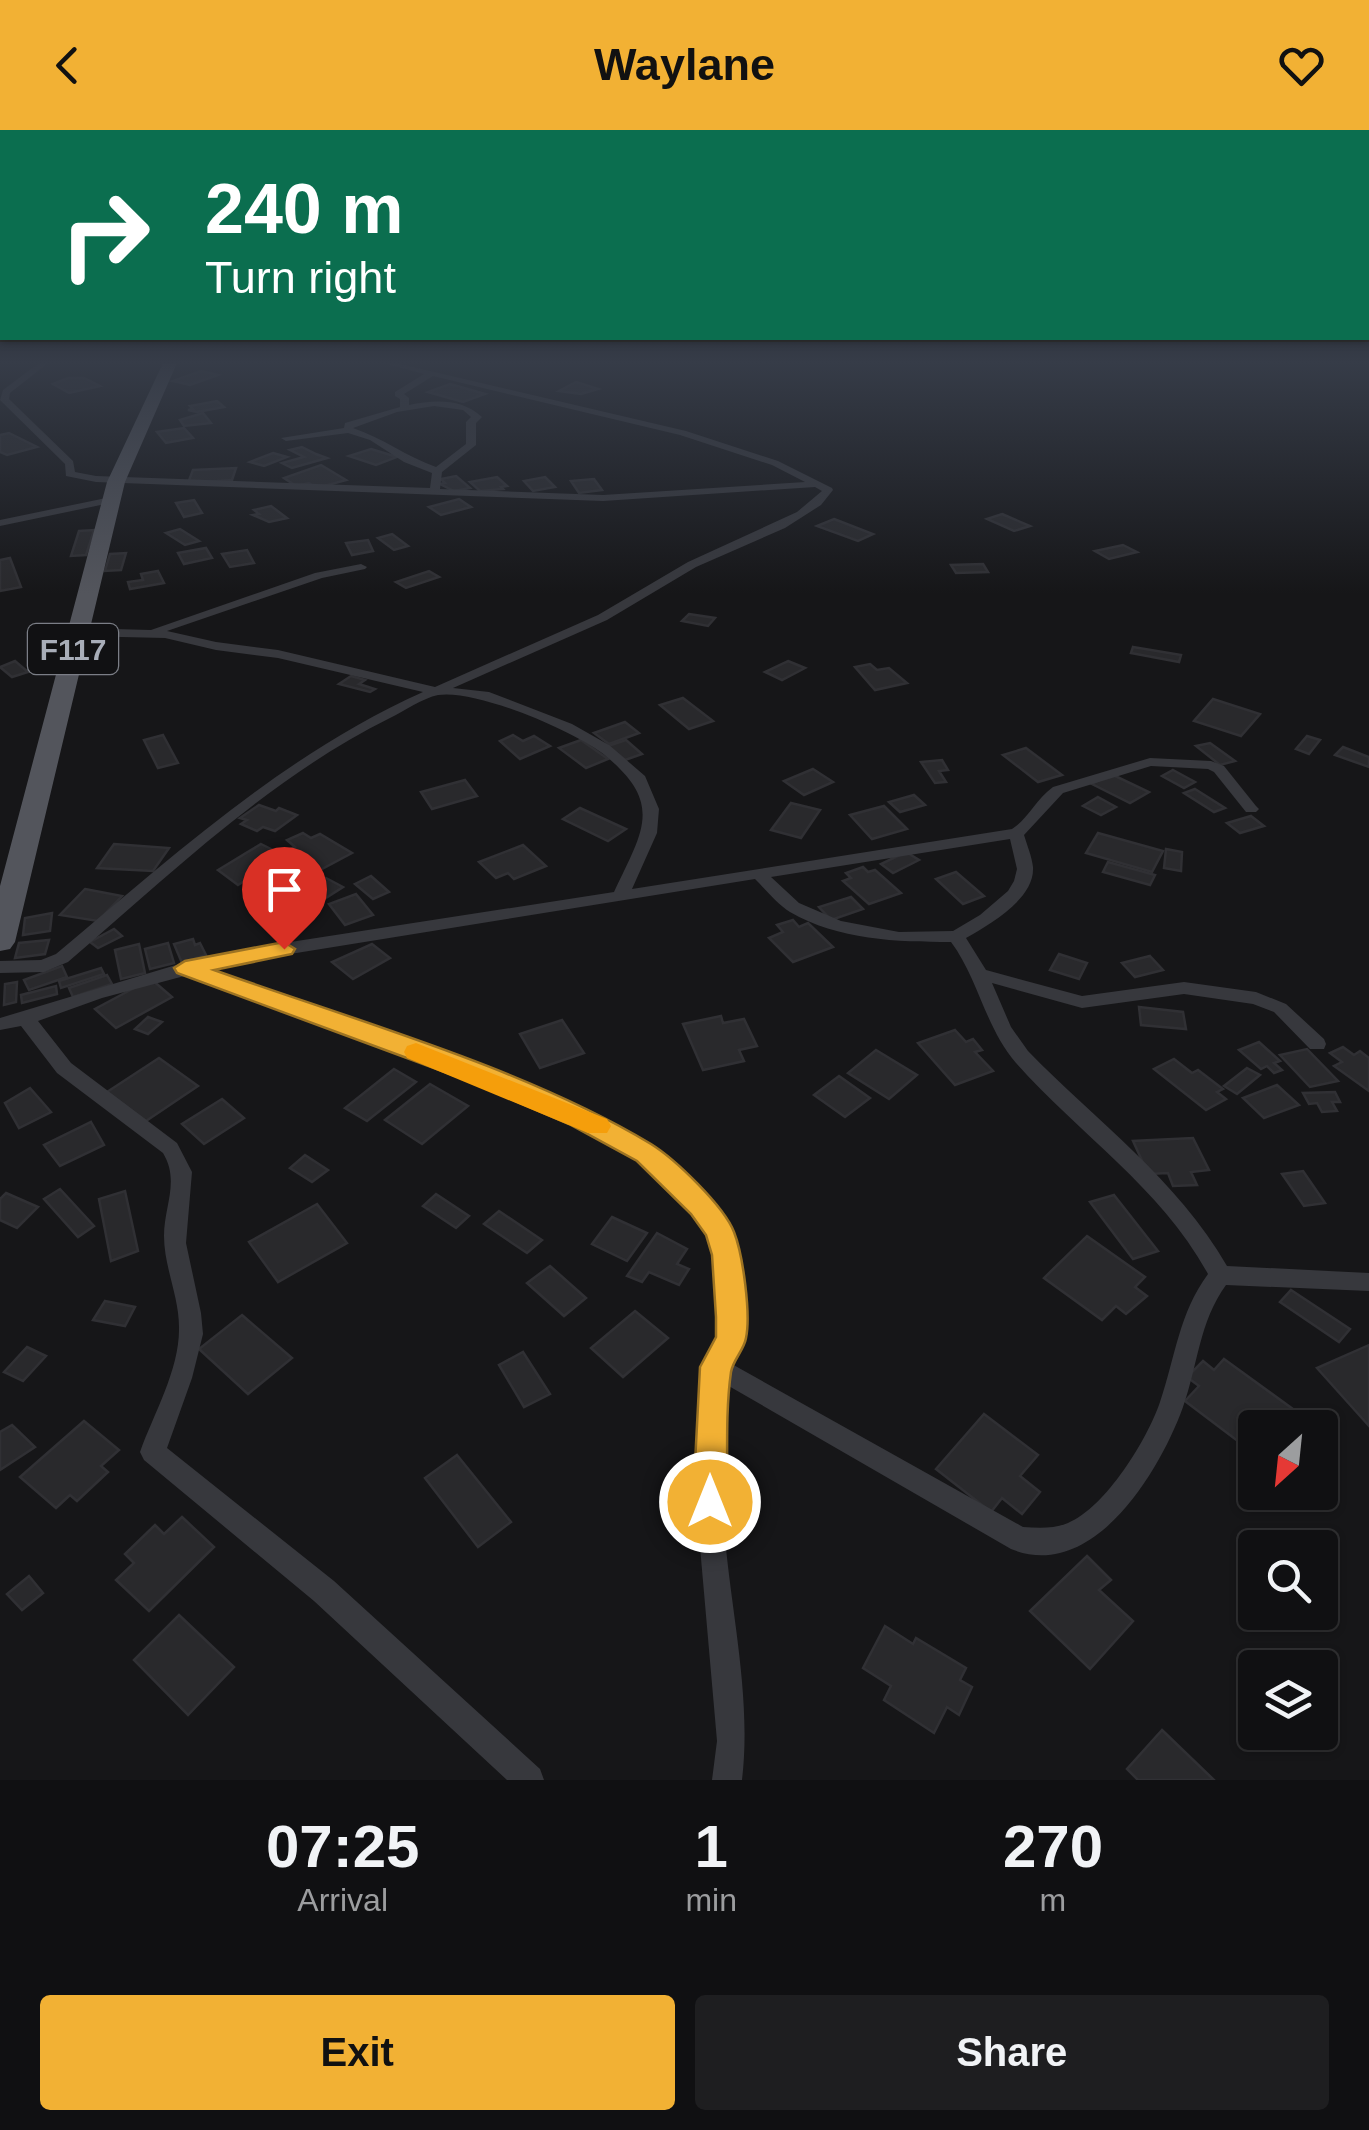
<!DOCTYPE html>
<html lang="en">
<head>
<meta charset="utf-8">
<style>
	:root { --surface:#101012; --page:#1e1e20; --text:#f1f3f6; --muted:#9c9d9f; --line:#303032; --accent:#f2b134 }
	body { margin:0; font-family:Arial,sans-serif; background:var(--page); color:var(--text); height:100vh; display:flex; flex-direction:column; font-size:38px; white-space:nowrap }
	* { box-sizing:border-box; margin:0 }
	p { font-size:32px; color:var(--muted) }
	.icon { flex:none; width:55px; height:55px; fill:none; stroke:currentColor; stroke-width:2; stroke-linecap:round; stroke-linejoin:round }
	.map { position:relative; height:1650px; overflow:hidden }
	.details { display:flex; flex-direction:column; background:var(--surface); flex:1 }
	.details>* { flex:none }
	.guide { position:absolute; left:0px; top:0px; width:1370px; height:210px; box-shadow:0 2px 8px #0004,0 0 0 2px var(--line); background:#0b6e4f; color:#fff; overflow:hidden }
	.needle { width:65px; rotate:207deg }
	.tools { position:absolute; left:1238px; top:1280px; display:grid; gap:20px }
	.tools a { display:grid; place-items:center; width:100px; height:100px; border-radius:10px; background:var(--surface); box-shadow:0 2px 8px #0004,0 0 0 2px var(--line); font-size:50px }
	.pin { position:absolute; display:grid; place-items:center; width:85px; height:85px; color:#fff; margin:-102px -42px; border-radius:50% 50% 50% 0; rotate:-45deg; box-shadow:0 0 10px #0007 }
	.pin .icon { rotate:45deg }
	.me { position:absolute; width:110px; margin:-55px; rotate:0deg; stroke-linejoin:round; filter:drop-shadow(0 0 8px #0008) }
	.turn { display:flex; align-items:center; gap:35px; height:210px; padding:0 40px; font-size:45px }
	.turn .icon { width:130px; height:130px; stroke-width:2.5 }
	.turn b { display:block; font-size:70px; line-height:85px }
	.eta { display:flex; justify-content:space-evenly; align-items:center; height:170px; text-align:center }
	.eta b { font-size:60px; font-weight:700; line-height:70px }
	.primary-button { display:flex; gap:20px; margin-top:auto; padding:20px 40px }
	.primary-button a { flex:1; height:115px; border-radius:10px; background:var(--accent); color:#111; font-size:40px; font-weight:700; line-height:115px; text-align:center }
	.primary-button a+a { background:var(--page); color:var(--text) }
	header { display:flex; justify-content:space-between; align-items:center; height:130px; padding:0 40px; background:var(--accent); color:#111; font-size:45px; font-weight:700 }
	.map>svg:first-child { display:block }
</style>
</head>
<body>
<header><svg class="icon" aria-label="back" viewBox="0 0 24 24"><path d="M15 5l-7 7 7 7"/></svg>Waylane<svg class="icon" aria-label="heart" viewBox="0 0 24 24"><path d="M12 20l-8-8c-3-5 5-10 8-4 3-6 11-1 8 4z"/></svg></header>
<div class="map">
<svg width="1369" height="1650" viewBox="0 0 1369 1650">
	<rect width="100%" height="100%" fill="#161618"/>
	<g fill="#29292c" stroke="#303034" stroke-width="2.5">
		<polygon points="201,241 218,245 190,255 173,251"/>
		<polygon points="68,248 84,248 100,256 69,263 53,254"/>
		<polygon points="576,252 598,259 581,264 559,261"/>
		<polygon points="450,254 485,264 463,272 428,262"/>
		<polygon points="217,271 224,277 197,282 188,280 193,279 190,276"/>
		<polygon points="203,283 211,293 184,296 180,290"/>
		<polygon points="184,298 193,308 166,313 157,302"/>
		<polygon points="9,303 37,317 7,325 0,322 0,305"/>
		<polygon points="302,317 316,324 327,328 292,338 282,333 304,327 290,320"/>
		<polygon points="371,319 397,327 376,335 349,326"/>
		<polygon points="273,323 287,327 264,336 250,332"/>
		<polygon points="321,335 346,350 317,358 309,353 296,356 284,348"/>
		<polygon points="236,338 232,350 188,353 193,340"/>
		<polygon points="456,346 470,358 454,361 440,354 445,353 441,349"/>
		<polygon points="497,347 507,356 501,357 503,359 480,361 470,352"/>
		<polygon points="545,347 555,357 533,361 524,351"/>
		<polygon points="594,349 602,360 579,363 571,351"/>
		<polygon points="459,369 471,377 441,385 429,377"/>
		<polygon points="194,370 202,383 184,387 176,373"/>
		<polygon points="271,376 287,388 269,392 253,385 259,384 254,380"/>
		<polygon points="1002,384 1030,396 1014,401 987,389"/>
		<polygon points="834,389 873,404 858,411 817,396"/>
		<polygon points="180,399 199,411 185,415 166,403"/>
		<polygon points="94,400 86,425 71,426 79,401"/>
		<polygon points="392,404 408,416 394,420 378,408"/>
		<polygon points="368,410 373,421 352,425 346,413"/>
		<polygon points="1123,415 1137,422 1109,429 1095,421"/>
		<polygon points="206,418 212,428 184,434 178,423"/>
		<polygon points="247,420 254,433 230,437 222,424"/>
		<polygon points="126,423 121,440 105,441 110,424"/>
		<polygon points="10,428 21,457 0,461 0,430"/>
		<polygon points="983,434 988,442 956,443 951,435"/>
		<polygon points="158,441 164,453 130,459 128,452 143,450 141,444"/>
		<polygon points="429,441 439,447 406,458 396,452"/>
		<polygon points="689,484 715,488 708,496 682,491"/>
		<polygon points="1133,517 1181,525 1179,532 1131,523"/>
		<polygon points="15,531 28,542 12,547 0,537"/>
		<polygon points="788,531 805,538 782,550 765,542"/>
		<polygon points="870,534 877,540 889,538 907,553 875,560 855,537"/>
		<polygon points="351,546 365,550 359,554 375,559 370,562 339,554"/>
		<polygon points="683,568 713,591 689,599 660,575"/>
		<polygon points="1213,569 1260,584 1241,606 1194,591"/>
		<polygon points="625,592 639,603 609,614 594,603"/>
		<polygon points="163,605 178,633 158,638 144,610"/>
		<polygon points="513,605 523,611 534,606 550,616 520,629 500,611"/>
		<polygon points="1307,606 1320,610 1309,624 1296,619"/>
		<polygon points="581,610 608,629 586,638 559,618"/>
		<polygon points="626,610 642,624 625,630 608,616"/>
		<polygon points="1210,613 1235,631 1220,635 1196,616"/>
		<polygon points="1343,617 1369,627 1369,637 1335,625"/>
		<polygon points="1026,618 1062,645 1038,652 1003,625"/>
		<polygon points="942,630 948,640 939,641 946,652 935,653 921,632"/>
		<polygon points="813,639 833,652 804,665 784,651"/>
		<polygon points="1173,640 1195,652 1184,658 1162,646"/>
		<polygon points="1111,644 1149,662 1130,673 1092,654"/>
		<polygon points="465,650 477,666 432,679 421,662"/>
		<polygon points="1195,659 1225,678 1214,682 1184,663"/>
		<polygon points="914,665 925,675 900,682 889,672"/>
		<polygon points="1098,667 1116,677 1101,685 1083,676"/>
		<polygon points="791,673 820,680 801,708 771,700"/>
		<polygon points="259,675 276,681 279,678 297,685 275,701 263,697 257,701 241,694 247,690 240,688"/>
		<polygon points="884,676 907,699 872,709 850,685"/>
		<polygon points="580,678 626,699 608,711 563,689"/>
		<polygon points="1251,686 1264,696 1240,703 1227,693"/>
		<polygon points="303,703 311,708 320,704 352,723 320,740 288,720 295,717 287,710"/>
		<polygon points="1098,703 1163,721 1152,742 1086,723"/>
		<polygon points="114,714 169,718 153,741 97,738"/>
		<polygon points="261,714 285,726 238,755 218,740"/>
		<polygon points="523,715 546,736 514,749 508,743 496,748 479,732"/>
		<polygon points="1166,719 1182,722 1181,741 1164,738"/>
		<polygon points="906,722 919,730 893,743 881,734"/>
		<polygon points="1108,732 1155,745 1150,755 1103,742"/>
		<polygon points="302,737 321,744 297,764 277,757"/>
		<polygon points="863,737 868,742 875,740 901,763 869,774 843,751 851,748 846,743"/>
		<polygon points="956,742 984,766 963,774 936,749"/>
		<polygon points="371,746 389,762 373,769 355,754"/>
		<polygon points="326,748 343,757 318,773 301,764"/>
		<polygon points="85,759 122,766 98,791 60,785"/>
		<polygon points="356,764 373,785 345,795 329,774"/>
		<polygon points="851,767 863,779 831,790 819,777"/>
		<polygon points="52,783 50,801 23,805 25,788"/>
		<polygon points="793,790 799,797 808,793 833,817 793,832 769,808 783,802 777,795"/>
		<polygon points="114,799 122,806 98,818 90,812"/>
		<polygon points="193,809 195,815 200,813 206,825 182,833 174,814"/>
		<polygon points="49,810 45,824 15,828 19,813"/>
		<polygon points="168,813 174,833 150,839 145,819"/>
		<polygon points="139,814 145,843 121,849 115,820"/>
		<polygon points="372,814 390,828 353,849 332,832"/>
		<polygon points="1059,824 1087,833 1079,849 1050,840"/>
		<polygon points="1150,826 1163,840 1135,847 1122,833"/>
		<polygon points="62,836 67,847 29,860 24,850"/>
		<polygon points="101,838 104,844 61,858 59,851"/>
		<polygon points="107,845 112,854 73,867 69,858"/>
		<polygon points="151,849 172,867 116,898 95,879"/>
		<polygon points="17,852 16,872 4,875 5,854"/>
		<polygon points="56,856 57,864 22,873 21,865"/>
		<polygon points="1139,877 1183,882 1186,899 1141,895"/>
		<polygon points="721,886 723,893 744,889 757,916 739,920 744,931 703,940 683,894"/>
		<polygon points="148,887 162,892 148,904 135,899"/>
		<polygon points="562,890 584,923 540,938 520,904"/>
		<polygon points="955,900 966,912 973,909 982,920 975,922 993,941 955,955 918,913"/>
		<polygon points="1259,912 1280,931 1274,933 1282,940 1274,943 1267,936 1261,939 1239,920"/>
		<polygon points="1343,917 1354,925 1360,921 1369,928 1369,961 1334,936 1342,932 1330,923"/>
		<polygon points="1307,919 1338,951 1310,957 1280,925"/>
		<polygon points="876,920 917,945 889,969 848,943"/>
		<polygon points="159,928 198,956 146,991 107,962"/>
		<polygon points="1174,929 1192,943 1198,940 1223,959 1217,962 1226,969 1206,980 1154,939"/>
		<polygon points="1247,938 1260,945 1237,964 1224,956"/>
		<polygon points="394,939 416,952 367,991 345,978"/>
		<polygon points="839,946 870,968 845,987 814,965"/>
		<polygon points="430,954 468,976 422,1014 385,990"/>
		<polygon points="1277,955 1299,975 1264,988 1243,968"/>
		<polygon points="30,958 51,982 19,998 5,973"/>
		<polygon points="1335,962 1340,972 1332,972 1337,981 1322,982 1317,973 1309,974 1303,963"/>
		<polygon points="222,969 244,988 204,1014 182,994"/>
		<polygon points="91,992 104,1015 60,1036 44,1015"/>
		<polygon points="1193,1008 1209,1040 1191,1042 1197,1055 1173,1056 1168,1043 1148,1044 1133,1011"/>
		<polygon points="305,1025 328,1040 312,1052 290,1038"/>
		<polygon points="1303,1041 1325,1073 1304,1076 1282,1044"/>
		<polygon points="60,1059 94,1096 78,1107 44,1069"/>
		<polygon points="125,1061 138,1121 111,1131 99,1069"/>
		<polygon points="6,1063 38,1077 17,1098 0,1090 0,1069"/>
		<polygon points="436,1064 469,1086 456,1098 423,1076"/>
		<polygon points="1114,1065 1158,1121 1133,1129 1090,1072"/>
		<polygon points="317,1074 347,1113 278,1152 249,1112"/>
		<polygon points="499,1081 542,1110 527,1123 484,1094"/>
		<polygon points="612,1087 647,1103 627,1131 592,1114"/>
		<polygon points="657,1103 687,1119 677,1134 689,1139 679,1155 649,1142 642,1152 627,1146"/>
		<polygon points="1087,1106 1145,1147 1135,1157 1147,1166 1126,1184 1116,1176 1102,1190 1044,1148"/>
		<polygon points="550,1136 586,1168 564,1186 527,1153"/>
		<polygon points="1291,1160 1350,1199 1339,1212 1280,1172"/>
		<polygon points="105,1171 135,1177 125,1196 93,1190"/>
		<polygon points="635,1181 668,1208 623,1247 591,1218"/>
		<polygon points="242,1185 292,1228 248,1264 199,1219"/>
		<polygon points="1369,1215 1369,1296 1317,1238"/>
		<polygon points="27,1217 46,1226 23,1251 4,1242"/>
		<polygon points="523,1222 550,1264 524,1277 499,1235"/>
		<polygon points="1224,1229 1308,1290 1301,1298 1255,1298 1255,1324 1185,1271 1199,1256 1187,1247 1203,1231 1214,1240"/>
		<polygon points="984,1284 1038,1325 1020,1346 1040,1362 1022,1384 1002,1368 991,1382 936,1339"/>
		<polygon points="84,1291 119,1320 101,1336 108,1342 77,1371 70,1365 56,1378 20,1347"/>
		<polygon points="12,1295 35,1317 0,1340 0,1302"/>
		<polygon points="457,1325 511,1392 478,1417 425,1348"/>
		<polygon points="182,1387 214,1417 149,1481 116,1450 134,1433 125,1424 155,1395 164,1404"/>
		<polygon points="1087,1426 1111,1450 1099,1460 1133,1491 1090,1539 1030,1481"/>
		<polygon points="29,1446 43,1463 22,1480 7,1464"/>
		<polygon points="179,1485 234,1537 188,1585 134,1530"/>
		<polygon points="885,1496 913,1514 916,1508 966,1538 960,1550 972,1557 959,1585 947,1577 934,1603 884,1570 891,1556 863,1538"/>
		<polygon points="1162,1600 1214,1650 1138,1650 1127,1639"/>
	</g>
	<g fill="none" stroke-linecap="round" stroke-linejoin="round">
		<g fill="#37383d" fill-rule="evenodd">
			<path d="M 39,233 L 48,233 L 10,263 L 9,269 L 73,331 L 75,342 L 96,346 L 430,358 L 432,343 L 404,332 L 370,310 L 348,303 L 286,311 L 281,308 L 344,298 L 345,293 L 400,277 L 400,269 L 395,266 L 395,262 L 424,244 L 383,233 L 396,233 L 686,301 L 778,331 L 832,358 L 833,360 L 821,375 L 785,398 L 696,437 L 607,490 L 453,558 L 489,562 L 572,594 L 609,615 L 645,646 L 659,679 L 657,703 L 632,759 L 1012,699 C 1029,688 1036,669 1053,657 L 1150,628 L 1211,631 L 1224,636 L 1256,676 L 1259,679 L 1256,682 L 1246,682 L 1214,642 L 1208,639 L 1151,636 L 1063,663 L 1024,705 C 1027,715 1032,727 1033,737 C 1035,769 990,794 966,808 L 986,840 L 1082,866 L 1184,852 L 1256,862 L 1286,874 L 1324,909 L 1326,914 L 1324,919 L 1310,919 L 1274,882 L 1253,874 L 1184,864 L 1082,878 L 992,853 L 1011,897 L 1028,921 C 1097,992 1177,1049 1227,1136 L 1369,1143 L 1369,1161 L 1226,1155 C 1199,1192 1198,1235 1183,1277 C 1160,1341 1093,1453 1011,1419 L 727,1255 C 724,1302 721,1349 724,1395 C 730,1479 752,1566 742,1650 L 712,1650 L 717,1611 L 698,1394 L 697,1316 L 704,1237 L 719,1207 L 715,1125 L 710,1104 L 661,1047 L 607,1009 L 471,950 L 188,845 L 102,868 L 38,891 L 71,933 L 177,1013 L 192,1042 L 186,1113 L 201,1183 L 203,1204 L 192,1248 L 167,1318 L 334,1451 L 540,1639 L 544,1650 L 507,1650 L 314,1471 L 144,1330 L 140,1322 C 154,1283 180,1239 179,1197 C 179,1166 164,1137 164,1106 C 164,1076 180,1051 163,1023 L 57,943 L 21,896 L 0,900 L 0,888 L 186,832 L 284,813 L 614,762 C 643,700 665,673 602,623 C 571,600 476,559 438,565 C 423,568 404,581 390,588 C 269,648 170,745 68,832 L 44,842 L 0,843 L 0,831 L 41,830 L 56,824 C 172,727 283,625 423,562 L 278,528 L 216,520 L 165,508 L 78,506 L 72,502 L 78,498 L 151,500 L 315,443 L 361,434 L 367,437 L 365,439 L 322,448 L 167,501 L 216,512 L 278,520 L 435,557 L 598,485 L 688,432 L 797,382 L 822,361 L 815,357 L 603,371 L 96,352 L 66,346 L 65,334 L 0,270 L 3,260 ZM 433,246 L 680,305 L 772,335 L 805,352 L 603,365 L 440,359 L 442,342 L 476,315 L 476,293 L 482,287 C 461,268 435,270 409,275 L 409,268 L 404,264 ZM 434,276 L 463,280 L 471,287 L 466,292 L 466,314 L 436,337 C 407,327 383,308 353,298 L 397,282 ZM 1010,709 L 1017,739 L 1014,751 L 1008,761 L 980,785 L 953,801 L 899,802 L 841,791 L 799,773 L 771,747 ZM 755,749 C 766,760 777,774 790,782 C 838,810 897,812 951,812 C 978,848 985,897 1016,933 C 1080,1005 1161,1058 1208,1144 C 1179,1183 1175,1228 1160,1272 C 1147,1310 1106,1377 1068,1393 C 1054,1399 1038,1398 1023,1397 L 730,1233 L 743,1208 L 737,1125 L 731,1101 L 675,1035 L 621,999 L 485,940 L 209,840 L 284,825 Z"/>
			<polygon points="111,367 116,370 115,372 0,396 0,390"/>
		</g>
		<polygon fill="#53555c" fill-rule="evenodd" points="163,233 177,233 125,352 15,812 10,819 0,821 0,756 107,352"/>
	</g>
	<linearGradient id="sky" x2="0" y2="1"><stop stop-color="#0c0c0d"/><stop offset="0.5" stop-color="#363c48"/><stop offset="1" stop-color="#363c48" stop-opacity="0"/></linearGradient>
	<rect width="1369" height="464" fill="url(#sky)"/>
	<path fill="#f2b134" stroke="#9d7322" stroke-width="2.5" d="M 284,812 L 295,819 L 292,824 L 214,840 C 354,890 525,938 651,1014 C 675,1029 724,1076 734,1102 C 743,1125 751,1184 746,1208 C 744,1220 733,1230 731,1242 C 725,1284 728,1329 727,1372 L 722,1383 L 710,1388 L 698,1383 L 693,1372 L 700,1237 L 716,1207 L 716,1187 L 712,1125 L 706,1105 L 691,1084 L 637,1031 L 569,994 L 469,951 L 177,843 L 174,838 L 185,831 Z"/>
	<polygon fill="#f59e0b" points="416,913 607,989 611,996 607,1003 588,1003 407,928 404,922 407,916"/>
	<g text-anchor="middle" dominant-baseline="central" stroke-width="10" stroke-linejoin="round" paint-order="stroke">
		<rect fill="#111113" stroke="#7b7e86" stroke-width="2.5" x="28" y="494" width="90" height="50" rx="8"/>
		<g font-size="30" font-weight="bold" fill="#a8adb8">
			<text x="73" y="519">F117</text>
		</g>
	</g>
</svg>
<div class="tools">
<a><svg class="needle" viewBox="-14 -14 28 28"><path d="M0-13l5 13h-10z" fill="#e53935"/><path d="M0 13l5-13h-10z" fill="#9c9d9f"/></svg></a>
<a><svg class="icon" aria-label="search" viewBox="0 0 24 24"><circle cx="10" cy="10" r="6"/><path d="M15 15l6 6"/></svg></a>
<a><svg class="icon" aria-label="layers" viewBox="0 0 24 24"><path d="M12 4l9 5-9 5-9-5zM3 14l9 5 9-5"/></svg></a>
</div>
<div class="pin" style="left:284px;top:819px;background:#d93025"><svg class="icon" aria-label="arrive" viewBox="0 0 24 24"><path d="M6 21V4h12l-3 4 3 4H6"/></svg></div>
<svg class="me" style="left:710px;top:1372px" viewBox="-20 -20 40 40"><circle r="17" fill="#f2b134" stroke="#fff" stroke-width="3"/><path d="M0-11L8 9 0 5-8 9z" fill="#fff"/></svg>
<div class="guide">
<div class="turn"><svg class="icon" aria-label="right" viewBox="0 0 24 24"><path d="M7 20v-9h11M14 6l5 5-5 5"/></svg><div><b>240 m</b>Turn right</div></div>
</div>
</div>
<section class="details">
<div class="eta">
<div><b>07:25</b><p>Arrival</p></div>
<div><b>1</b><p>min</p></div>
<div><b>270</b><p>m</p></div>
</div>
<div class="primary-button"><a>Exit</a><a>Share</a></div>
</section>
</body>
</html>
